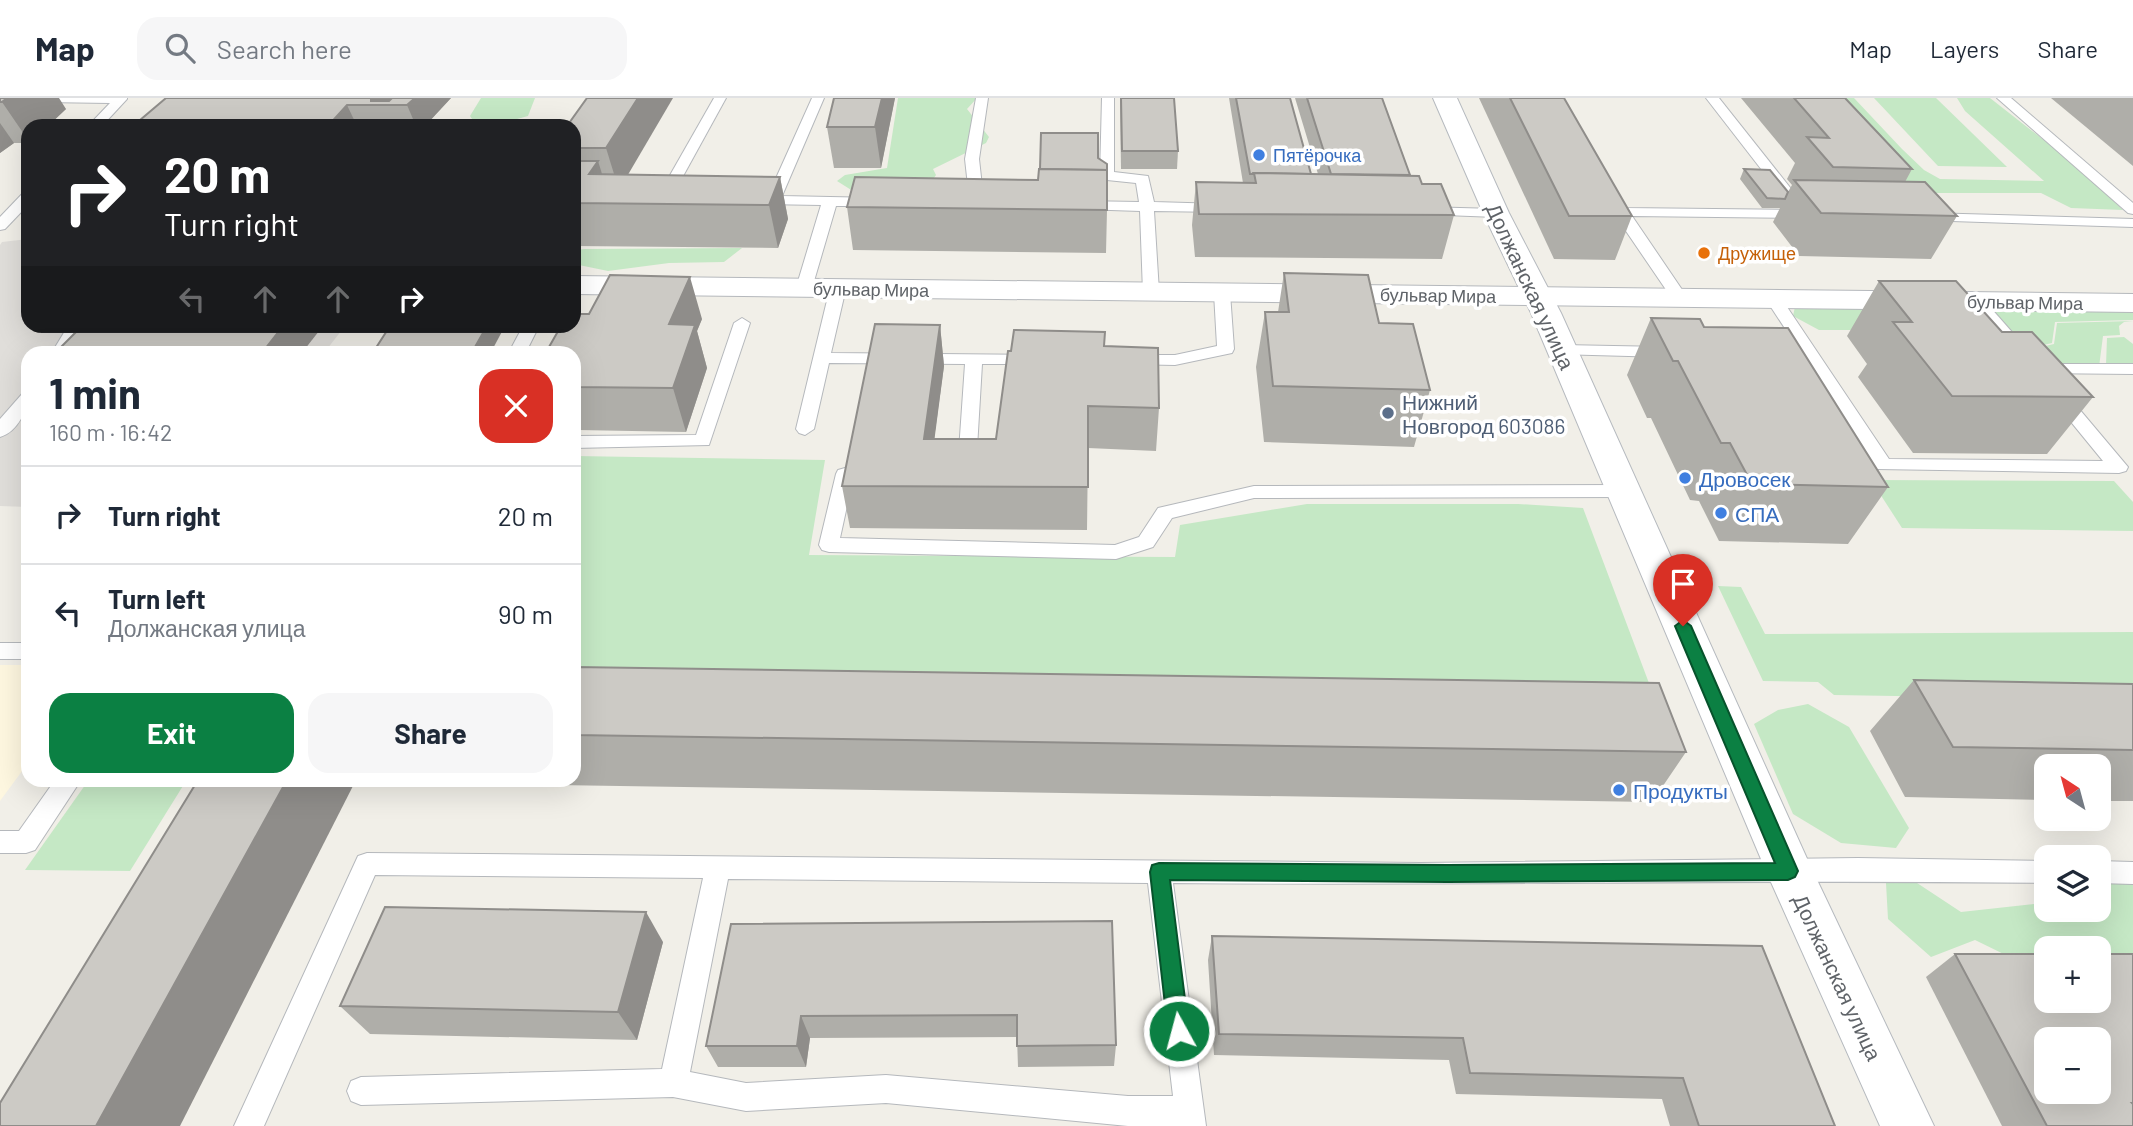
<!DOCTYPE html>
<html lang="en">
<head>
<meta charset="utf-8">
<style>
	:root { --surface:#fff; --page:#f6f6f7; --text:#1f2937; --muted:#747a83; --line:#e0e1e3; --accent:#0b8043 }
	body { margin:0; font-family:Barlow,sans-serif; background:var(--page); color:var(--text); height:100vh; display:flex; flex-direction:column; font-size:26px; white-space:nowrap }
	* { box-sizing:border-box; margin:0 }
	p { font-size:23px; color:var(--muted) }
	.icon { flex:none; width:38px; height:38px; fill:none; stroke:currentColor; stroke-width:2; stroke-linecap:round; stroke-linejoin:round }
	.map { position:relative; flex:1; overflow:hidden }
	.side { position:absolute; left:21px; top:248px; width:560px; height:441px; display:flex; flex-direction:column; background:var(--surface); border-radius:21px; box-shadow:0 7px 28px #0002 }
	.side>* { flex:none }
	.top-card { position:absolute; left:21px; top:21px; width:560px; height:214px; border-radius:21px; box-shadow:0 7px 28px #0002; background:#202124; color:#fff; overflow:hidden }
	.needle { width:46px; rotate:324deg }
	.buttons { position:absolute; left:2034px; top:656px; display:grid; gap:14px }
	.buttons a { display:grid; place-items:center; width:77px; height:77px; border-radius:14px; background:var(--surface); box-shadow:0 7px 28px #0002; font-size:35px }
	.pin { position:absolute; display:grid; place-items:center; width:60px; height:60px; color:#fff; margin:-72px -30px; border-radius:50% 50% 50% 0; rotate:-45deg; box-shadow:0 0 7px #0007 }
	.pin .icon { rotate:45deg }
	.me { position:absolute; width:77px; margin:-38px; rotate:353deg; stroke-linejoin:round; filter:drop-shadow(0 0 5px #0008) }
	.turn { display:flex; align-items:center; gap:24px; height:147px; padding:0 28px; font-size:32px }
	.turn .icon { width:91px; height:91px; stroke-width:2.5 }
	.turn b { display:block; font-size:49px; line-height:60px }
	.lanes { display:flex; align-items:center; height:66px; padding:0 28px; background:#0003; justify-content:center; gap:35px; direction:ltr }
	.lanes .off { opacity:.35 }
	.round { display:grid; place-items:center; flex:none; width:74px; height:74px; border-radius:21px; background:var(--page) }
	.headline { display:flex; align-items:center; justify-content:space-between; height:119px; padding:0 28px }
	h1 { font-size:42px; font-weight:700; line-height:52px }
	.primary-button { display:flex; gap:14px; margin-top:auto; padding:14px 28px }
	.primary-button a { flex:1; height:80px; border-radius:21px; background:var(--accent); color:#fff; font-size:28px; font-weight:700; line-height:80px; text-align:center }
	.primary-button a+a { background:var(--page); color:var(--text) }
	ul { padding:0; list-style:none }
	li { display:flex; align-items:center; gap:21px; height:98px; padding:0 28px; border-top:2px solid var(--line) }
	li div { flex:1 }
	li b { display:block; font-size:26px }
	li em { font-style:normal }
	header { display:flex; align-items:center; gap:42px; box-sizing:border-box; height:98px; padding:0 35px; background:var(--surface); border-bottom:2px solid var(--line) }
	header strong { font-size:33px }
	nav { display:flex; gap:38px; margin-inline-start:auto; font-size:24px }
	.search { width:490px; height:63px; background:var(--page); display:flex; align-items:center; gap:18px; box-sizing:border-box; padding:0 24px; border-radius:21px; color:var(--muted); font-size:26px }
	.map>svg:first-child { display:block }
</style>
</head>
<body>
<header>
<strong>Map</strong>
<div class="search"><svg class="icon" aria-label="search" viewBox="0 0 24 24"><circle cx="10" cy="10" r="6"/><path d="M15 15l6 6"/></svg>Search here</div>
<nav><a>Map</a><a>Layers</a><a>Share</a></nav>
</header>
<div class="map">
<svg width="2133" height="1028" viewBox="0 0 2133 1028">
	<rect width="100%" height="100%" fill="#f1efe8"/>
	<polygon fill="#fef7e0" points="0,567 28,567 28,665 0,703"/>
	<polygon fill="#e0deda" points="28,141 28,228 345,228 324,255 28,256 28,409 0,408 0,147 2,144"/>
	<g fill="#c5e8c5">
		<polygon points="481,0 535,0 528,18 491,28 477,28 470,18"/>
		<polygon points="898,0 977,0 967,11 989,39 986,45 933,71 936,77 931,84 856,95 837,83 845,77 887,70"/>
		<polygon points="1801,0 1854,0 1902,51 1924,72 1940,81 2044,83 1965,13 1957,0 1990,0 2077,68 2123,112 2071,110 2041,95 1932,95 1919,106"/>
		<polygon points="1874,0 1936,0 2007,69 1938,68"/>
		<polygon points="742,150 724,164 669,165 608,173 574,166 574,152 585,151"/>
		<polygon points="1796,204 1990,211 2133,213 2133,222 2055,224 2052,245 2009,255 1916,232 1819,232 1793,218"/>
		<polygon points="2133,223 2124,224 2119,228 2120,237 2103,238 2099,269 2038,270 2023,253 2054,246 2057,225"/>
		<polygon points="2124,239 2133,246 2133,266 2106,267 2107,240"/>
		<polygon points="574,358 825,362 809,457 1175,459 1180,427 1307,406 1518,406 1583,410 1661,617 574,599"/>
		<polygon points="1871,382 2114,383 2133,404 2133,433 1902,430"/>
		<polygon points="1718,488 1741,489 1765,536 2133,534 2133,602 1834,597 1818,584 1763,583"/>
		<polygon points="1808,606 1849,629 1909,730 1896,750 1841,745 1793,716 1754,626 1778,612"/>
		<polygon points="88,683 186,683 130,773 25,772"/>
		<polygon points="2098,768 2133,769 2133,867 2098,866 2098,850 2046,850 2046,865 2022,865 1975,842 1931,859 1888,821 1886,785 1914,783 1961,814 2034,806 2046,775 2046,812 2098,812"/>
	</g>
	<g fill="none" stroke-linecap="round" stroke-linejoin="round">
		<defs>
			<g id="lane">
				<polygon points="37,0 127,0 127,1 102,28 88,28 110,5 43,4"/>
				<polygon points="714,0 726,0 671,100 664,104 659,103 657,100"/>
				<polygon points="812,0 824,0 782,98 878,100 885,104 878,108 836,108 812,190 804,195 796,190 821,107 756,106 749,102 756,98 768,98"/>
				<polygon points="976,0 988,0 979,61 984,106 977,110 970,106 965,61"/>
				<polygon points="1102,0 1114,0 1114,74 1148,78 1154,104 1221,106 1228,110 1221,114 1154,113 1159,194 1157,197 1151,199 1143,194 1140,113 1081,111 1074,107 1081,103 1139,104 1136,85 1107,82 1100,78"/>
				<polygon points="1706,0 1719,0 1792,92 1792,98 1782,98"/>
				<polygon points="1997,0 2011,0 2133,105 2133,116 2128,115"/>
				<polygon points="28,94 28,107 5,131 0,132 0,119 23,95"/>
				<polygon points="1615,101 1620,102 1625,110 1807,112 1814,116 1807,120 1632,118 1687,199 1679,204 1673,202 1613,114 1608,105"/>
				<polygon points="1424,109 1496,111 1503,115 1496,119 1419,116 1417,113"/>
				<polygon points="1927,115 2133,121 2133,129 1922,122 1920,119"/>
				<polygon points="838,185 846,190 831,255 1039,257 1041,261 1033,266 982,266 976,367 974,371 960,371 958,367 965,266 829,265 814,331 805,337 799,335 796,331 830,190"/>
				<polygon points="1222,190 1230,195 1234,251 1232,255 1175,267 1126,266 1124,262 1132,257 1175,257 1217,248 1214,195"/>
				<polygon points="1773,195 1779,197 1889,361 2103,363 2049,297 2058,292 2064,293 2128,369 2126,373 2119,375 1877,371 1765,200"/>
				<polygon points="1976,198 1982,200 2026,250 2028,254 2026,258 2014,258 1970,206 1968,203"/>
				<polygon points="742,220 750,225 709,347 574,350 574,338 696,337 734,225"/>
				<polygon points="68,228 84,228 68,256 51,256"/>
				<polygon points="523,228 539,228 525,256 508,256"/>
				<polygon points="1562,247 1665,249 1673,254 1665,259 1556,256 1554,252 1556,248"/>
				<polygon points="2041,266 2133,266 2133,276 2035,275 2032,271"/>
				<path d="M 28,295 C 28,311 18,334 0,339 L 0,321 L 22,296 Z"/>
				<polygon points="845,370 852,372 854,376 840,440 1115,447 1139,439 1158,410 1254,388 1624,387 1631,388 1634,393 1631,398 1624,399 1254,400 1172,420 1153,449 1116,461 829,454 822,452 819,447 836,376 838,372"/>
				<rect x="0" y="545" width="28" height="16"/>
				<polygon points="55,682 81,682 35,752 26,755 0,755 0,733 19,733"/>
				<path d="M 367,755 L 1421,765 L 1858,760 L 2046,763 L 2046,785 C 1755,781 1464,788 1173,785 L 1206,1028 L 1128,1028 L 886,1005 L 746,1013 L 673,999 L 361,1007 L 351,1003 L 347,993 L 351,983 L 361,979 L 662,971 L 703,780 L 375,777 L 264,1028 L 234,1028 L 358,758 ZM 728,781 L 1148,785 L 1173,998 L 1128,998 L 886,977 L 746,985 L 690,974 Z"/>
				<polygon points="2098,763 2133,764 2133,786 2098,785"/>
			</g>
			<polygon id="street" points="574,178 2133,196 2133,214 574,196"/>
			<polygon id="secondary" points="1433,0 1457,0 1509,115 1561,215 1809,765 1934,1028 1880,1028 1766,773 1531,215 1483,115"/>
		</defs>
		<use href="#lane" stroke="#b5b8bc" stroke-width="2"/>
		<use href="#street" stroke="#b5b8bc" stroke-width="2"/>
		<use href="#secondary" stroke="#b6babf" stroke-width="2"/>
		<use href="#lane" fill="#fff" fill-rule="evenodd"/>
		<use href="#street" fill="#fff" fill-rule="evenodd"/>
		<use href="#secondary" fill="#fff" fill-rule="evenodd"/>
	</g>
	<g fill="#afaea9">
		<polygon points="0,0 66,11 48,28 28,28 28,45 14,45 0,55"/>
		<polygon points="166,0 451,0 425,28 133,28"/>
		<polygon points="587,0 628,77 780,79 788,121 778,150 574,148 574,28"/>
		<polygon points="834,0 895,0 881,70 834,70 827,29"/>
		<polygon points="1120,0 1174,0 1178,53 1177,71 1121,71"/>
		<polygon points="1229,0 1290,0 1311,76 1318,76 1295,0 1382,0 1410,77 1422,86 1454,117 1442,161 1195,159 1192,127 1196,84 1243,85"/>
		<polygon points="1479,0 1564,0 1632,118 1615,162 1554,161"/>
		<polygon points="1741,0 1845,0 1912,71 1905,84 1957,118 1931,161 1799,158 1773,124 1780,110 1762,110 1740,81 1744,71 1788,94 1792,87 1787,81 1795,65"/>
		<polygon points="2051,0 2133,0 2133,68"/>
		<polygon points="1098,60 1107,112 1106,155 853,152 847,109 1038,82"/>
		<polygon points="1284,175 1379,225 1430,292 1414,349 1264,344 1256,269 1265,214 1278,214"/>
		<polygon points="1879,183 2002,234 2093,299 2047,356 1913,355 1858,279 1867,266 1847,238"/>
		<polygon points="1651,220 1888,389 1848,446 1719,443 1699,403 1690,402 1651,320 1647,320 1627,277"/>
		<polygon points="702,221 697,233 707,270 686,334 578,332 574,323 574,256"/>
		<polygon points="940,227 944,268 934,341 996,341 1105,248 1159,310 1156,353 1088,350 1087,432 850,430 842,388"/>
		<polygon points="574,569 1686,654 1652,704 355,684 198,682 574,682"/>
		<polygon points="1914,582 2133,586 2133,703 2098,703 2098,668 2046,668 2046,702 1905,699 1870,633"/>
		<polygon points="731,826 1116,947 1114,968 1018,969 1017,939 810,940 806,969 718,969 706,948"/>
		<polygon points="1212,838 1762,848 1835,1028 1670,1028 1662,1001 1456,996 1449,962 1214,957 1208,862"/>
		<polygon points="663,844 637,942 370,936 340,908"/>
		<polygon points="1955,856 2133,856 2133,1028 2002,1028 1926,879"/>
	</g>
	<g fill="#8f8d8a">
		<polygon points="7,0 59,0 66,11 48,28 28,28 28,42 2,4"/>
		<polygon points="371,0 405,0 373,7"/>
		<polygon points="415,0 451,0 425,28 416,28 407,7"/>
		<polygon points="638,0 673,0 619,92 606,50"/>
		<polygon points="882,0 895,0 881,70 875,29"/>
		<polygon points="347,7 357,28 328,28"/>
		<polygon points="0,25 14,45 0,55"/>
		<polygon points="598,63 611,105 589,76"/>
		<polygon points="780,79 788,121 778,150 769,107"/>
		<polygon points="690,179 702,221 697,233 707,270 686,334 673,290 669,226"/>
		<polygon points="940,227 944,268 929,383 924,341"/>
		<polygon points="283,228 323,228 301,256 261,256"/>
		<polygon points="487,228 505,228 490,256 471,256"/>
		<polygon points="287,682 354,682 355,684 180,1028 96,1028"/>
		<polygon points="646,814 663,844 637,942 618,914"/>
		<polygon points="801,918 810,940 806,969 797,948"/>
	</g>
	<g fill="#cccac5" stroke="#8f8d8a" stroke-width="2" fill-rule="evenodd">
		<polygon points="0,0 7,0 2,4 0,4"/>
		<polygon points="166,0 371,0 371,3 389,3 392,0 415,0 407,7 347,7 328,28 133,28"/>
		<polygon points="587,0 638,0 606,50 574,50 574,28 567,28"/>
		<polygon points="834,0 882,0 875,29 827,29"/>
		<polygon points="1121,0 1174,0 1178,53 1122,53"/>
		<polygon points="1236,0 1290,0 1311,76 1254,75 1255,76 1250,76"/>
		<polygon points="1307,0 1382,0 1410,77 1331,76"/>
		<polygon points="1510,0 1564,0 1632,118 1569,118"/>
		<polygon points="1794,0 1845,0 1912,71 1833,69 1807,39 1829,40"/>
		<polygon points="1041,35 1098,35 1098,60 1107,66 1107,72 1040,71"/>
		<polygon points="574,63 598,63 589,76 780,79 769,107 574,105"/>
		<polygon points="1039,71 1107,72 1107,112 847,109 855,79 1038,82"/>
		<polygon points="1744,71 1770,72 1788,94 1785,101 1767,100"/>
		<polygon points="1254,75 1419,78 1422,86 1441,86 1454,117 1199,116 1196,84 1256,85"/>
		<polygon points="1794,82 1925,84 1957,118 1821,115"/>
		<polygon points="1284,175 1368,177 1379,225 1413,226 1430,292 1273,288 1265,214 1289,214"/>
		<polygon points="610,177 690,179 669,226 695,227 673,290 574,289 574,256 545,256 561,228 574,228 574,216 589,216"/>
		<polygon points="1879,183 1956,183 2002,234 2032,234 2093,299 1952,298 1893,224 1912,224"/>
		<polygon points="1651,220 1700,221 1704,229 1788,230 1888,389 1752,386 1730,345 1721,345 1678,263 1673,263"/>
		<polygon points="875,226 940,227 924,341 996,341 1008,253 1011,253 1014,232 1105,234 1104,248 1158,250 1159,310 1088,308 1088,389 842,388"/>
		<polygon points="82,228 283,228 261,256 54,256"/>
		<polygon points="390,228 487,228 471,256 372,256"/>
		<polygon points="574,569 1659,585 1686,654 574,637"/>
		<polygon points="1914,582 2133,586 2133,652 1953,649"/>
		<polygon points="198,682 287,682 96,1028 0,1028 0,1005"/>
		<polygon points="385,809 646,814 618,914 340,908"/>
		<polygon points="1112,823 1116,947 1017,948 1017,917 801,918 797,948 706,948 731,826"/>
		<polygon points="1212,838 1762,848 1835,1028 1699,1028 1683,980 1470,975 1463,940 1219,936"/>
		<path d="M 1955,856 L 2046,856 L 2046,903 L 2098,903 L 2098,856 L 2133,856 L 2133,1005 L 2132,1005 L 2133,1006 L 2133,1028 L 2047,1028 ZM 2046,942 L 2098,942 L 2098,994 L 2046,994 Z"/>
	</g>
	<polygon fill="#0b8043" stroke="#07532c" stroke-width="2" points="1683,522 1691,528 1798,773 1795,779 1788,782 1448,784 1170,782 1189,933 1186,940 1179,943 1172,940 1168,933 1150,774 1152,767 1159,765 1448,767 1775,765 1675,528"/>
	<g fill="#3f7fe0" stroke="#fff" stroke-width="2.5">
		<circle cx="1259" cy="57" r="7"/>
		<circle cx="1685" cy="380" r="7"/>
		<circle cx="1721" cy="415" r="7"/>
		<circle cx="1619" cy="692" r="7"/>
	</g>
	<circle fill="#e8710a" stroke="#fff" stroke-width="2.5" cx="1704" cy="155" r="7"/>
	<circle fill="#5c6f8a" stroke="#fff" stroke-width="2.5" cx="1388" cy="315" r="7"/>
	<g text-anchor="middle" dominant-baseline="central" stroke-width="7" stroke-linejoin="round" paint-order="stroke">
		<g font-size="18" fill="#366cbe" stroke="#fff" text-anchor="start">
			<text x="1273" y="57">Пятёрочка</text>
		</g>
		<g font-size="18" fill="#c56008" stroke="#fff" text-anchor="start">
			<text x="1718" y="155">Дружище</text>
		</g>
		<g font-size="18" fill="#5f6368" stroke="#fff">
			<text transform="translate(871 191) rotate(1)">бульвар Мира</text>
			<text transform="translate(1438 197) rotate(1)">бульвар Мира</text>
			<text transform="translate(2025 204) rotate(1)">бульвар Мира</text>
		</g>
		<g font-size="21" fill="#5f6368" stroke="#fff">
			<text transform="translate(1531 188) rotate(65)">Должанская улица</text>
			<text transform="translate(1838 879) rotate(65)">Должанская улица</text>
		</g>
		<g font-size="21" fill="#4e5e75" stroke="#fff" text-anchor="start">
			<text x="1402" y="303">Нижний<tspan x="1402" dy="24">Новгород 603086</tspan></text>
		</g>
		<g font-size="21" fill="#366cbe" stroke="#fff" text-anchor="start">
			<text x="1699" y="380">Дровосек</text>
			<text x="1735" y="415">СПА</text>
			<text x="1633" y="692">Продукты</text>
		</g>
	</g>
</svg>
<div class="buttons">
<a><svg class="needle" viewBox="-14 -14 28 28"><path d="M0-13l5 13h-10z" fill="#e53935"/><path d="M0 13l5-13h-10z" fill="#747a83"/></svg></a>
<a><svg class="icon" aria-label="layers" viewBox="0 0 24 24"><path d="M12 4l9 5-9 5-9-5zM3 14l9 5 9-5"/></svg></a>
<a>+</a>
<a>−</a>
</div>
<div class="pin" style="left:1683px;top:528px;background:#d93025"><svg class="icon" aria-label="arrive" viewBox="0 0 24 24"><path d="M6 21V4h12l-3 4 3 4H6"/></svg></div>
<svg class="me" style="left:1179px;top:933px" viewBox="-20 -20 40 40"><circle r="17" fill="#0b8043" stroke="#fff" stroke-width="3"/><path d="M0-11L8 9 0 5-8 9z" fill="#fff"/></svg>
<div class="top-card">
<div class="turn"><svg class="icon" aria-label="right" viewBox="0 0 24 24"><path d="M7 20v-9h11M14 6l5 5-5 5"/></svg><div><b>20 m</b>Turn right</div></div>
<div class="lanes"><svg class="icon off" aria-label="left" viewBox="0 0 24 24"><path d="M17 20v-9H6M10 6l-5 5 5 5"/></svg><svg class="icon off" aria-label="ahead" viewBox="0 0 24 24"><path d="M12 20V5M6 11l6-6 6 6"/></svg><svg class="icon off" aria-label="ahead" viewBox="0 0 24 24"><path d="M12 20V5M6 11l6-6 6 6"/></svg><svg class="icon" aria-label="right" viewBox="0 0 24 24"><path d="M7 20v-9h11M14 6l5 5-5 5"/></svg></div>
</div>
<section class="side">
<div class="headline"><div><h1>1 min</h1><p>160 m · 16:42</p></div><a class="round" style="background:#d93025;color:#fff"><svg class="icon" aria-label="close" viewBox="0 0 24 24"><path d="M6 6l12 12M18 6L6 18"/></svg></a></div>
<ul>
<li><svg class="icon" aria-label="right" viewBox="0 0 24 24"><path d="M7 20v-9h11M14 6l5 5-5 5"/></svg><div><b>Turn right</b></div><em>20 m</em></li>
<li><svg class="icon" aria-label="left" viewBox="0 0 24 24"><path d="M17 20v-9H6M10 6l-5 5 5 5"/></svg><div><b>Turn left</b><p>Должанская улица</p></div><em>90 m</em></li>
</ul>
<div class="primary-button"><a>Exit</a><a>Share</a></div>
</section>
</div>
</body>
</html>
